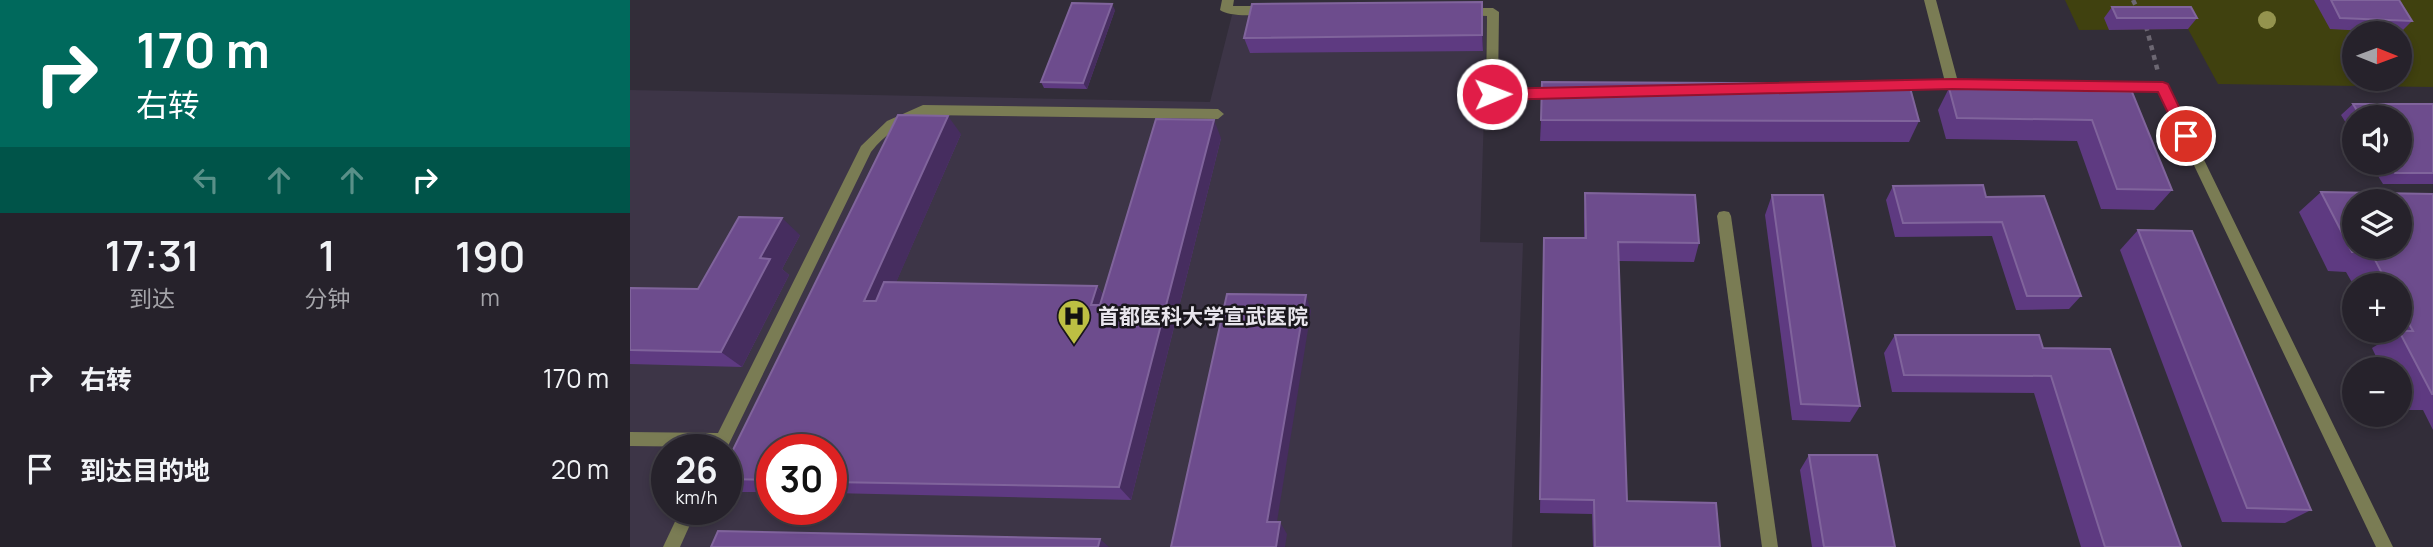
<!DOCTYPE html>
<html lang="zh">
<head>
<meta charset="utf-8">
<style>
	:root { --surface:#26222b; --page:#2e2a33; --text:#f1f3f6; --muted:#a4a4a9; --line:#423f47 }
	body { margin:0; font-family:Manrope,"Noto Sans SC",sans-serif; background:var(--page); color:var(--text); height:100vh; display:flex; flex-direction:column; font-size:26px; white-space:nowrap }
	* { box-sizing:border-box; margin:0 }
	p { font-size:23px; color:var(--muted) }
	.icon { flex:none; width:38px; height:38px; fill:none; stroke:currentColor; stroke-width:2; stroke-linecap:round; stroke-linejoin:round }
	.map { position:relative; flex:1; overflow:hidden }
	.side { display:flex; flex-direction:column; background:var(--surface); width:630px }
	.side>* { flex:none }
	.guide { background:#00695c; color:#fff; overflow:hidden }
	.needle { width:46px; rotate:91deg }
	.controls { position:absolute; left:1712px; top:21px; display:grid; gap:14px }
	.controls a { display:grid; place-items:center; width:70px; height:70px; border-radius:50%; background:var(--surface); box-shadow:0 4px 10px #0003,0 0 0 2px var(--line); font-size:35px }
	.speed { position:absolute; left:21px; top:434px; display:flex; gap:14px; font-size:35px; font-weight:700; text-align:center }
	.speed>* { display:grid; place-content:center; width:91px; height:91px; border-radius:50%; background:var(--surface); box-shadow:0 4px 10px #0003,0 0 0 2px var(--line); line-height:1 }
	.speed small { font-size:18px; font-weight:400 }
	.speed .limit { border:10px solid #d22; background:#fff; color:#111 }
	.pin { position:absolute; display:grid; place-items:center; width:60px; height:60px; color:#fff; margin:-30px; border:4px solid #fff; border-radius:50%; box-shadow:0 2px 7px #0007 }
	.me { position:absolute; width:77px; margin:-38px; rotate:89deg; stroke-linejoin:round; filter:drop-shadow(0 0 5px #0008) }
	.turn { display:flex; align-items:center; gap:24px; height:147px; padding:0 21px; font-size:32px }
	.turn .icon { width:91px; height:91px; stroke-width:2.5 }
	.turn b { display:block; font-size:49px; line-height:60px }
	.lanes { display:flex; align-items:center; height:66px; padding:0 21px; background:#0003; justify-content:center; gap:35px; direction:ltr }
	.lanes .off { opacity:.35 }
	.eta { display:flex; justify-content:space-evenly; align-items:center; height:119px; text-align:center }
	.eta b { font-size:42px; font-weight:600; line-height:49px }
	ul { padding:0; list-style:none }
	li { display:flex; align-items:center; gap:21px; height:91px; padding:0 21px }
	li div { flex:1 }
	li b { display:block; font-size:26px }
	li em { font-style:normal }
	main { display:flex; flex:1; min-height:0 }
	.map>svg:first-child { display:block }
</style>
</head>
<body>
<main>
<section class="side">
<div class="guide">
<div class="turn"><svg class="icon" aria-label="right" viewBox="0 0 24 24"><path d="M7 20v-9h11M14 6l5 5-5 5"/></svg><div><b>170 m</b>右转</div></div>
<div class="lanes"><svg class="icon off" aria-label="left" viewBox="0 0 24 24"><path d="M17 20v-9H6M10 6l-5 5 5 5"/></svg><svg class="icon off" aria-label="ahead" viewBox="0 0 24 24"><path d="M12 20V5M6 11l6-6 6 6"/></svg><svg class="icon off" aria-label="ahead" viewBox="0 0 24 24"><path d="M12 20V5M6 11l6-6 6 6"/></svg><svg class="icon" aria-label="right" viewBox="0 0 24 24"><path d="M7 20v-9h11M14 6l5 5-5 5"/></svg></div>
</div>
<div class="eta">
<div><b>17:31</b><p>到达</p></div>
<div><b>1</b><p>分钟</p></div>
<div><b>190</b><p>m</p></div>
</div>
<ul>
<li><svg class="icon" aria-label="right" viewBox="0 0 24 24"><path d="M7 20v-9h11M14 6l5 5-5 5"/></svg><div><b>右转</b></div><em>170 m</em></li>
<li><svg class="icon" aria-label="arrive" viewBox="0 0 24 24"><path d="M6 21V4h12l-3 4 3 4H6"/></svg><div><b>到达目的地</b></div><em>20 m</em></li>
</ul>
</section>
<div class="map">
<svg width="1803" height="547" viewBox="0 0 1803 547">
	<rect width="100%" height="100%" fill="#322d39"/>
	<path fill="#3d3547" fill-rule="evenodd" d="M 602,15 L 857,16 L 850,242 L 893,243 L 882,547 L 0,547 L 0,90 L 580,102 ZM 37,450 L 96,450 L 96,509 L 37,509 ZM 142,450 L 201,450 L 201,509 L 142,509 Z"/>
	<path fill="#40410f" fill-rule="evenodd" d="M 1435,0 L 1803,0 L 1803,87 L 1588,84 L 1558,29 L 1449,30 ZM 1724,33 L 1769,33 L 1769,79 L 1724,79 Z"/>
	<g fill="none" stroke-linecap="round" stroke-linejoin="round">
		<g stroke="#6c6772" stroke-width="4.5" stroke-dasharray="5 5" stroke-linecap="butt">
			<polyline points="1503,0 1509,12"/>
			<polyline points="1516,26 1528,72"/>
		</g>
		<g fill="#7a7c54" fill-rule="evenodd">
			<path d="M 293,105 L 588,109 L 594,114 L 588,119 L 294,115 C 272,123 255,134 241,152 L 96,450 L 80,450 L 81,447 L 0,446 L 0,432 L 88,433 L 231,146 L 257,121 Z"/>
			<polygon points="51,509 67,509 50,547 33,547"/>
		</g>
		<g fill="#7a7c54" fill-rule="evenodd">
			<path d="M 592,0 L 604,0 L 603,6 L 637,6 L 643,10 C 634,17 599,17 590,10 Z"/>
			<polygon points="1294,0 1306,0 1328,82 1537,84 1763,547 1746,547 1529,92 1256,89 1254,86 1256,83 1260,81 1315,82"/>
			<polygon points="836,8 863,8 869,12 868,89 928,88 932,90 934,93 932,96 858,97 856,94 857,16 832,15 830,12"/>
			<polygon points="1094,211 1099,212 1101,216 1148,547 1132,547 1087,216 1089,212"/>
		</g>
	</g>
	<circle fill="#94934e" cx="1637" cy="20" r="9"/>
	<g fill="#5e3a81">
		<polygon points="1684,0 1769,0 1782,21 1770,33 1700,29"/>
		<polygon points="852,2 853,51 620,53 614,38"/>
		<polygon points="1482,7 1567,18 1558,29 1479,30 1474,18"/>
		<polygon points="485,10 457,89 414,88 411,82"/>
		<polygon points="1319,88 1502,92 1542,190 1524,210 1471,209 1447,141 1316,139 1308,110"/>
		<polygon points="1723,104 1803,104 1803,184 1753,184 1740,163 1769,163 1769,117 1724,117 1724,136 1711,115"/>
		<polygon points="911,120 1289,121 1279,142 910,141"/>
		<polygon points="331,134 266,282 467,286 473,294 591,138 501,500 201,493 201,450 142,450 142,492 112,492 96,483 96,464"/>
		<polygon points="1263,186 1356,197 1451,296 1439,309 1386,310 1362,236 1265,237 1256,200"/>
		<polygon points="1691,192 1803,194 1803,430 1793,410 1773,410 1769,403 1769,369 1752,369 1742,348 1752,342 1746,331 1769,331 1769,285 1724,285 1724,286 1716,272 1698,271 1669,212"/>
		<polygon points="955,193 1069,243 1064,262 989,261 997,501 1090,547 963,547 962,514 910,513 914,238 954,238 954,214"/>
		<polygon points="1142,195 1230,406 1220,422 1162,420 1135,215"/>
		<polygon points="1508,230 1681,510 1655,523 1592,522 1490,250"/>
		<polygon points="170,235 152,269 159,275 112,367 0,364 0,288 68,289"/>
		<polygon points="1265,335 1413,348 1551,547 1451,547 1404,393 1262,392 1254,353"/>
		<polygon points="1179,455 1265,547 1182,547 1170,470"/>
	</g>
	<g fill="#462d5f">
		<polygon points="852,2 853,18 853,51 852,35"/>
		<polygon points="482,4 485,10 457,89 453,83"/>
		<polygon points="318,116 331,134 251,317 234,301"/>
		<polygon points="584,120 591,138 501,500 489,487"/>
		<polygon points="152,218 170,235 152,269 159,275 112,367 91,352 130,258"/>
		<polygon points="467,286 478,301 472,321 461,305"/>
		<polygon points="676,295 681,311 645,534 637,522"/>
		<polygon points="650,522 657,534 655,547 646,547"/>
		<polygon points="470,539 479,547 468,547"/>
	</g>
	<g fill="#6d4c8d" stroke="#80649c" stroke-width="2" fill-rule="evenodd">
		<polygon points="1701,0 1769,0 1782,21 1710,18"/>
		<polygon points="852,2 852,35 614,38 622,4"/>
		<polygon points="442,3 482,4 453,83 411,82"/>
		<polygon points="1482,7 1561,7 1567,18 1487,18"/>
		<polygon points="912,82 1279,84 1289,121 911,120"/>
		<polygon points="1319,88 1502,92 1542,190 1487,189 1462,120 1327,118"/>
		<polygon points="1723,104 1803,104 1803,173 1765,173 1759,163 1769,163 1769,117 1731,117"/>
		<polygon points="268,115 318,116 234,301 246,301 254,282 467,286 461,305 470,305 526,119 584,120 489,487 201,482 201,450 142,450 142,480 96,479 96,464"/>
		<polygon points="1353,185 1356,197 1414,196 1451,296 1397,296 1372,222 1273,223 1263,186"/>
		<path d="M 1691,192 L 1803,194 L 1803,394 L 1802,394 L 1769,331 L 1783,331 L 1769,306 L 1769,285 L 1758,285 L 1741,252 L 1722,252 ZM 1724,201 L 1769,201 L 1769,247 L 1724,247 Z"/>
		<polygon points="955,193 1065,195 1069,243 988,242 997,501 1086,503 1090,547 965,547 964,500 910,499 914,238 956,238"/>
		<polygon points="1142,195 1193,195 1230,406 1171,404"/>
		<polygon points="109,217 152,218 130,258 140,259 91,352 0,350 0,288 68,289"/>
		<polygon points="1508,230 1562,231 1681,510 1617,508"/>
		<polygon points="597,294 676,295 637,522 650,522 646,547 541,547"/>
		<polygon points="1265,335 1409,335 1413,348 1480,349 1551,547 1475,547 1421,376 1274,375"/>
		<polygon points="1179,455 1247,455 1265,547 1194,547"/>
		<polygon points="88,531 470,539 468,547 81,547"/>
	</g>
	<polygon fill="#e11d48" stroke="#92132f" stroke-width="2" points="1322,79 1533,82 1538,84 1563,136 1556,141 1551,140 1528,92 1322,89 862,100 855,94 862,89"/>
	<defs>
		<symbol id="hospital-pin" viewBox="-11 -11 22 30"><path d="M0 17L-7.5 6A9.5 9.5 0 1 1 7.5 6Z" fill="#bdbf43" stroke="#19161c"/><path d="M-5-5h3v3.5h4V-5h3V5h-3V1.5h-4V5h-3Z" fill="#111"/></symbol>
	</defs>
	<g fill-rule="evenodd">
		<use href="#hospital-pin" x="425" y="297" width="38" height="52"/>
	</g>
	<g text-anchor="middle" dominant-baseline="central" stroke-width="5" stroke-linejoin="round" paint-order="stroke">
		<g font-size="21" font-weight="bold" fill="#e8e5ec" stroke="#19161c" text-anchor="start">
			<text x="468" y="316">首都医科大学宣武医院</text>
		</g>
	</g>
</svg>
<div class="controls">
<a><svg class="needle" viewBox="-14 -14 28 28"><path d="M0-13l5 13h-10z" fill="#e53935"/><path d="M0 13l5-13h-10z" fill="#a4a4a9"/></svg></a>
<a><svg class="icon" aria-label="sound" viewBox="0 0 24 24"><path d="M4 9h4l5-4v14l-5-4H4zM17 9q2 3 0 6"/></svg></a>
<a><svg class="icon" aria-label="layers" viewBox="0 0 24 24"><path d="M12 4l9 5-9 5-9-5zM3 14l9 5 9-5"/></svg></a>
<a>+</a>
<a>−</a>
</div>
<div class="speed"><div>26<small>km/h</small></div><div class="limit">30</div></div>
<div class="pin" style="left:1556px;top:136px;background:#d93025"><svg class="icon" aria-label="arrive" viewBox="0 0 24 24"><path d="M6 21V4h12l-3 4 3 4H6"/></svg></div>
<svg class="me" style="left:862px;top:94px" viewBox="-20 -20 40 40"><circle r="17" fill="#e11d48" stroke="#fff" stroke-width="3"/><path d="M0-11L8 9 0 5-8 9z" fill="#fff"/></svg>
</div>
</main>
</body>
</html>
